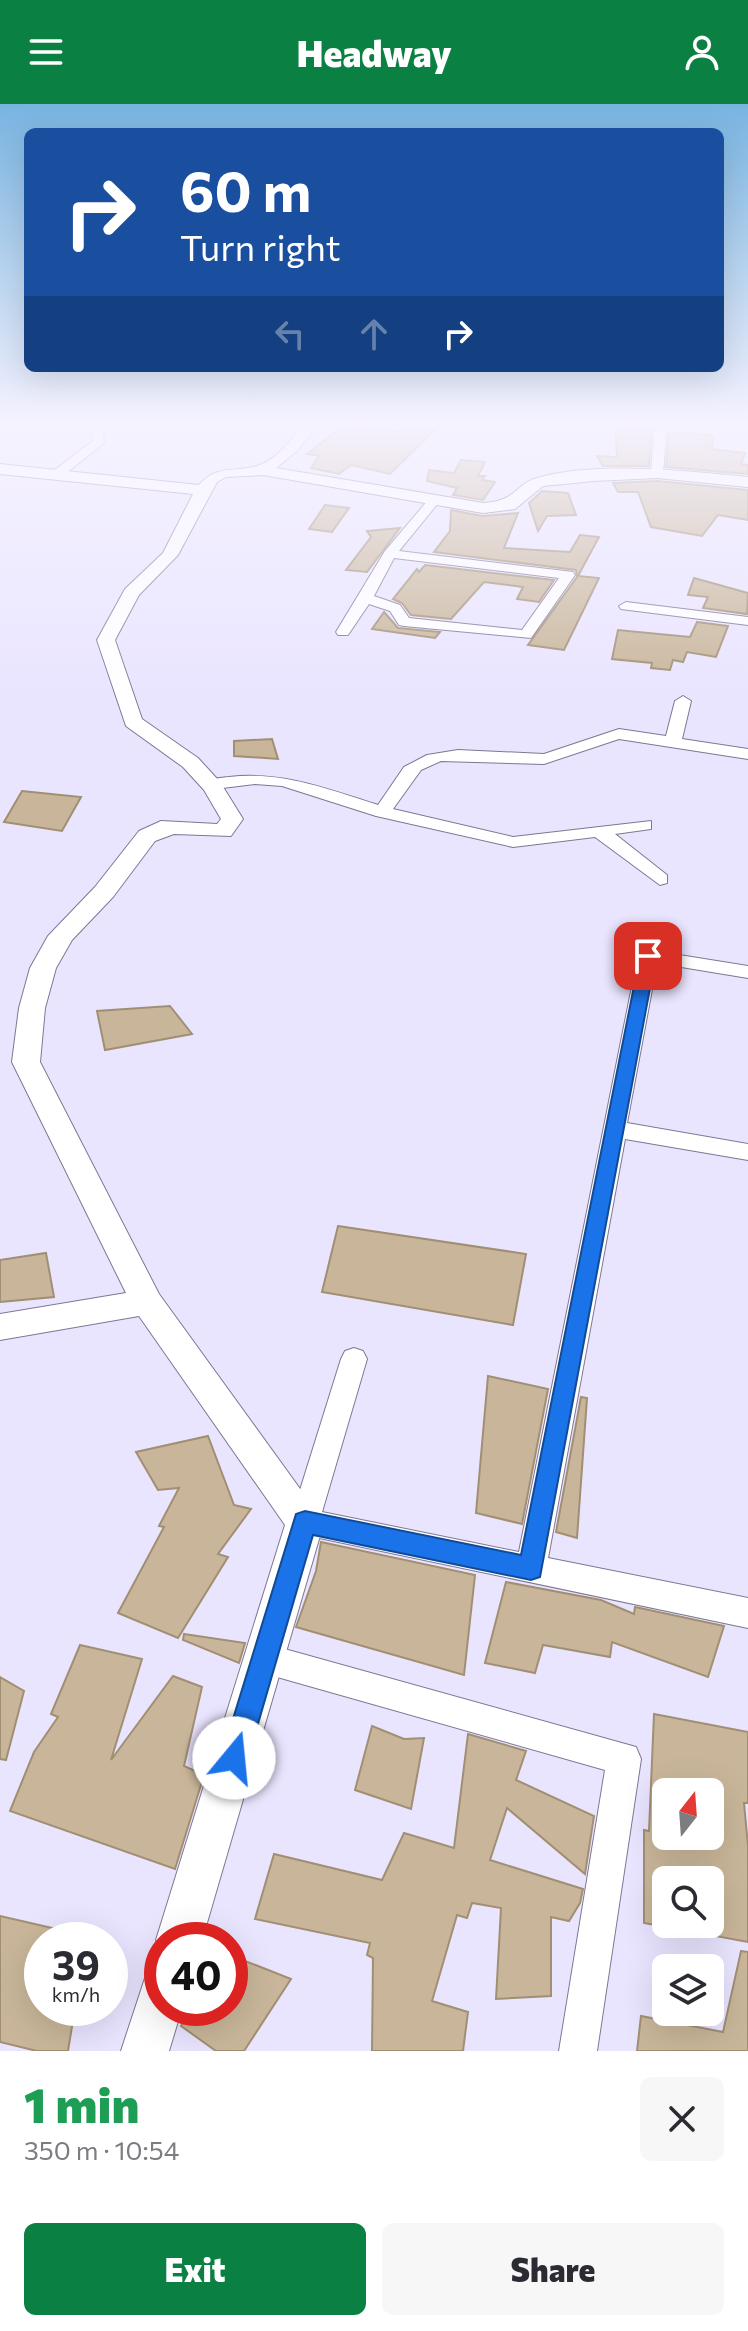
<!DOCTYPE html>
<html lang="en">
<head>
<meta charset="utf-8">
<style>
	:root { --surface:#fff; --page:#f7f7f7; --text:#2b2b33; --muted:#7c7c81; --accent:#0b8043 }
	body { margin:0; font-family:Commissioner,sans-serif; background:var(--page); color:var(--text); height:100vh; display:flex; flex-direction:column; font-size:30px; white-space:nowrap }
	* { box-sizing:border-box; margin:0 }
	p { font-size:26px; color:var(--muted) }
	.icon { flex:none; width:44px; height:44px; fill:none; stroke:currentColor; stroke-width:2; stroke-linecap:round; stroke-linejoin:round }
	.map { position:relative; height:1947px; overflow:hidden }
	.panel { display:flex; flex-direction:column; background:var(--surface); flex:1 }
	.panel>* { flex:none }
	.guide { position:absolute; left:24px; top:24px; width:700px; height:244px; border-radius:12px; box-shadow:0 8px 32px #0002; background:#1a4fa0; color:#fff; overflow:hidden }
	.needle { width:52px; rotate:17deg }
	.fabs { position:absolute; left:652px; top:1674px; display:grid; gap:16px }
	.fabs a { display:grid; place-items:center; width:72px; height:72px; border-radius:12px; background:var(--surface); box-shadow:0 8px 32px #0002; font-size:40px }
	.speed { position:absolute; left:24px; top:1818px; display:flex; gap:16px; font-size:40px; font-weight:700; text-align:center }
	.speed>* { display:grid; place-content:center; width:104px; height:104px; border-radius:50%; background:var(--surface); box-shadow:0 8px 32px #0002; line-height:1 }
	.speed small { font-size:20px; font-weight:400 }
	.speed .limit { border:12px solid #d22; background:#fff; color:#111 }
	.pin { position:absolute; display:grid; place-items:center; width:68px; height:68px; color:#fff; margin:-34px; border-radius:16px; box-shadow:0 4px 12px #0006 }
	.me { position:absolute; width:88px; margin:-44px; rotate:17deg; stroke-linejoin:round; filter:drop-shadow(0 0 6px #0008) }
	.turn { display:flex; align-items:center; gap:28px; height:168px; padding:0 24px; font-size:36px }
	.turn .icon { width:104px; height:104px; stroke-width:2.5 }
	.turn b { display:block; font-size:56px; line-height:68px }
	.lanes { display:flex; align-items:center; height:76px; padding:0 24px; background:#0003; justify-content:center; gap:40px; direction:ltr }
	.lanes .off { opacity:.35 }
	.round { display:grid; place-items:center; flex:none; width:84px; height:84px; border-radius:12px; background:var(--page) }
	.headline { display:flex; align-items:center; justify-content:space-between; height:136px; padding:0 24px }
	h1 { font-size:48px; font-weight:800; line-height:60px; color:#1e9e55 }
	.action { display:flex; gap:16px; margin-top:auto; padding:16px 24px }
	.action a { flex:1; height:92px; border-radius:12px; background:var(--accent); color:#fff; font-size:32px; font-weight:800; line-height:92px; text-align:center }
	.action a+a { background:var(--page); color:var(--text) }
	header { display:flex; justify-content:space-between; align-items:center; height:104px; padding:0 24px; background:var(--accent); color:#fff; font-size:36px; font-weight:800 }
	.map>svg:first-child { display:block }
</style>
</head>
<body>
<header><svg class="icon" aria-label="menu" viewBox="0 0 24 24"><path d="M4 6h16M4 12h16M4 18h16"/></svg>Headway<svg class="icon" aria-label="person" viewBox="0 0 24 24"><circle cx="12" cy="8" r="4"/><path d="M4 21q1-7 8-7t8 7"/></svg></header>
<div class="map">
<svg width="748" height="1947" viewBox="0 0 748 1947">
	<rect width="100%" height="100%" fill="#eae5ff"/>
	<g fill="#c9b69a" stroke="#a18f74" stroke-width="2" fill-rule="evenodd">
		<polygon points="615,319 652,319 649,362 603,362 597,352 617,353"/>
		<polygon points="345,320 401,328 406,323 435,326 390,370 351,361 339,370 311,364 319,352 307,350"/>
		<polygon points="669,328 713,331 712,345 745,349 741,360 748,361 748,370 666,363"/>
		<polygon points="461,356 485,358 478,372 485,372 482,376 495,378 483,396 453,391 457,384 427,377 429,366 454,369"/>
		<polygon points="657,377 748,386 748,416 718,411 702,432 651,423 638,388 618,388 613,379"/>
		<polygon points="542,387 568,389 576,411 547,412 538,427 529,399"/>
		<polygon points="325,401 349,404 332,428 309,425"/>
		<polygon points="451,406 482,412 518,409 504,444 570,448 580,431 599,433 578,472 599,474 564,546 528,541 577,473 576,466 434,448 450,427"/>
		<polygon points="400,424 367,468 346,466 371,433 367,427"/>
		<polygon points="425,461 554,476 539,498 517,495 523,483 484,478 451,515 411,511 402,499 393,495 417,465 419,468"/>
		<polygon points="694,474 748,489 747,510 703,504 708,493 688,491"/>
		<polygon points="384,508 398,524 440,528 435,534 372,525"/>
		<polygon points="697,518 728,522 716,553 687,548 683,558 673,556 670,566 651,564 652,559 612,555 618,526 690,533"/>
		<polygon points="272,635 278,655 234,652 234,637"/>
		<polygon points="22,687 81,693 62,727 4,718"/>
		<polygon points="170,902 192,930 105,946 97,907"/>
		<polygon points="338,1122 526,1150 513,1221 322,1188"/>
		<polygon points="46,1149 54,1193 0,1198 0,1156"/>
		<polygon points="488,1272 548,1285 522,1420 476,1409"/>
		<polygon points="581,1293 587,1294 577,1434 556,1428"/>
		<polygon points="208,1332 234,1401 251,1405 218,1450 228,1453 178,1534 118,1509 164,1423 159,1422 179,1384 158,1386 136,1348"/>
		<polygon points="321,1438 475,1471 464,1571 296,1523 316,1467"/>
		<polygon points="506,1478 601,1496 634,1510 635,1503 724,1522 708,1573 612,1538 610,1553 543,1541 535,1569 485,1559"/>
		<polygon points="184,1530 245,1539 239,1559 183,1536"/>
		<polygon points="80,1541 142,1555 111,1656 173,1572 202,1583 184,1662 204,1671 175,1765 10,1707 34,1648 58,1613 51,1610"/>
		<polygon points="0,1573 24,1587 6,1656 0,1655"/>
		<path d="M 654,1610 L 748,1628 L 748,1699 L 744,1699 L 748,1742 L 748,1838 L 710,1831 L 710,1776 L 666,1776 L 666,1823 L 644,1819 L 644,1726 L 649,1727 ZM 666,1688 L 710,1688 L 710,1737 L 666,1732 Z"/>
		<polygon points="372,1622 404,1635 424,1634 411,1705 355,1686"/>
		<polygon points="468,1630 526,1647 516,1676 594,1712 585,1770 507,1704 490,1756 583,1785 580,1799 569,1817 551,1813 551,1892 496,1895 501,1804 472,1799 467,1814 457,1811 432,1897 468,1908 463,1947 372,1947 373,1854 367,1851 370,1839 255,1815 274,1750 382,1776 404,1729 454,1744"/>
		<polygon points="0,1812 74,1829 74,1836 42,1836 42,1904 75,1904 68,1947 37,1947 0,1938"/>
		<polygon points="741,1847 748,1848 748,1947 637,1947 641,1912 723,1928"/>
		<polygon points="230,1851 291,1875 244,1947 216,1947 181,1922 194,1904 230,1904"/>
	</g>
	<g fill="none" stroke-linecap="round" stroke-linejoin="round">
		<defs>
			<g id="minor">
				<polygon points="96,319 107,319 103,331 104,339 60,374 52,374 52,368 94,336 91,331"/>
				<polygon points="655,319 667,319 663,369 657,373 651,369"/>
				<path d="M 429,395 L 439,398 L 399,447 L 573,468 L 575,471 L 531,534 L 404,522 L 399,521 L 390,507 L 369,500 L 348,531 L 338,531 L 336,528 L 385,447 ZM 394,454 L 559,474 L 522,526 L 409,514 L 400,501 L 374,492 Z"/>
				<polygon points="626,498 748,513 748,521 621,505 619,502"/>
				<path d="M 683,592 L 691,597 L 682,635 L 748,645 L 748,655 L 619,635 L 544,660 L 441,657 L 421,666 L 393,705 L 513,733 L 651,717 L 651,725 L 615,730 L 667,771 L 667,779 L 660,781 L 595,733 L 513,743 L 376,712 L 282,682 L 255,680 L 214,685 L 205,680 C 212,674 220,674 229,673 C 282,667 327,685 378,701 L 404,663 L 427,651 L 458,646 L 544,650 L 619,625 L 666,632 L 675,597 Z"/>
				<polygon points="648,846 748,862 748,874 657,859 627,1019 748,1040 748,1056 625,1035 548,1454 748,1494 748,1524 305,1431 295,1427 290,1418 341,1255 345,1247 354,1244 363,1247 367,1255 322,1408 519,1448 638,852"/>
				<polygon points="263,1539 636,1643 641,1655 597,1947 559,1947 605,1666 263,1569 252,1565 247,1554 252,1543"/>
			</g>
			<g id="tertiary">
				<path d="M 304,319 L 319,319 L 297,347 L 276,364 L 483,399 C 518,397 513,381 537,374 C 597,357 687,367 748,373 L 748,383 L 657,374 L 594,377 L 543,382 L 515,405 L 483,409 L 263,371 L 226,373 L 217,378 L 178,451 L 139,491 L 115,536 L 142,615 L 198,654 L 220,678 L 243,715 L 231,732 L 174,730 L 155,737 L 113,793 L 72,836 L 56,864 L 45,904 L 40,958 L 159,1190 L 324,1418 L 202,1836 L 162,1836 L 162,1851 L 156,1836 L 285,1421 L 139,1212 L 0,1236 L 0,1210 L 126,1189 L 12,958 L 19,904 L 30,864 L 48,832 L 95,783 L 139,727 L 161,717 L 217,720 L 221,715 L 204,686 L 183,663 L 126,622 L 97,536 L 125,485 L 163,449 L 193,390 L 0,370 L 0,360 L 199,381 C 217,360 234,369 257,362 C 276,357 293,334 304,319 Z"/>
				<polygon points="162,1867 162,1904 182,1904 169,1947 121,1947 145,1874"/>
			</g>
		</defs>
		<use href="#minor" stroke="#7e7793" stroke-width="2"/>
		<use href="#tertiary" stroke="#7e7793" stroke-width="2"/>
		<use href="#minor" fill="#fff" fill-rule="evenodd"/>
		<use href="#tertiary" fill="#fff" fill-rule="evenodd"/>
	</g>
	<linearGradient id="sky" x2="0" y2="1"><stop stop-color="#78b4e1"/><stop offset="0.54" stop-color="#f6f3ff"/><stop offset="1" stop-color="#f6f3ff" stop-opacity="0"/></linearGradient>
	<rect width="748" height="592" fill="url(#sky)"/>
	<polygon fill="#1a73e8" stroke="#114b97" stroke-width="2" points="648,847 656,852 540,1473 531,1476 313,1431 248,1654 244,1664 234,1668 225,1664 221,1654 296,1410 305,1407 521,1451 640,852"/>
</svg>
<div class="fabs">
<a><svg class="needle" viewBox="-14 -14 28 28"><path d="M0-13l5 13h-10z" fill="#e53935"/><path d="M0 13l5-13h-10z" fill="#7c7c81"/></svg></a>
<a><svg class="icon" aria-label="search" viewBox="0 0 24 24"><circle cx="10" cy="10" r="6"/><path d="M15 15l6 6"/></svg></a>
<a><svg class="icon" aria-label="layers" viewBox="0 0 24 24"><path d="M12 4l9 5-9 5-9-5zM3 14l9 5 9-5"/></svg></a>
</div>
<div class="speed"><div>39<small>km/h</small></div><div class="limit">40</div></div>
<div class="pin" style="left:648px;top:852px;background:#d93025"><svg class="icon" aria-label="arrive" viewBox="0 0 24 24"><path d="M6 21V4h12l-3 4 3 4H6"/></svg></div>
<svg class="me" style="left:234px;top:1654px" viewBox="-20 -20 40 40"><circle r="19" fill="#fff"/><path d="M0-13L10 11 0 6-10 11z" fill="#1a73e8"/></svg>
<div class="guide">
<div class="turn"><svg class="icon" aria-label="right" viewBox="0 0 24 24"><path d="M7 20v-9h11M14 6l5 5-5 5"/></svg><div><b>60 m</b>Turn right</div></div>
<div class="lanes"><svg class="icon off" aria-label="left" viewBox="0 0 24 24"><path d="M17 20v-9H6M10 6l-5 5 5 5"/></svg><svg class="icon off" aria-label="ahead" viewBox="0 0 24 24"><path d="M12 20V5M6 11l6-6 6 6"/></svg><svg class="icon" aria-label="right" viewBox="0 0 24 24"><path d="M7 20v-9h11M14 6l5 5-5 5"/></svg></div>
</div>
</div>
<section class="panel">
<div class="headline"><div><h1>1 min</h1><p>350 m · 10:54</p></div><a class="round"><svg class="icon" aria-label="close" viewBox="0 0 24 24"><path d="M6 6l12 12M18 6L6 18"/></svg></a></div>
<div class="action"><a>Exit</a><a>Share</a></div>
</section>
</body>
</html>
